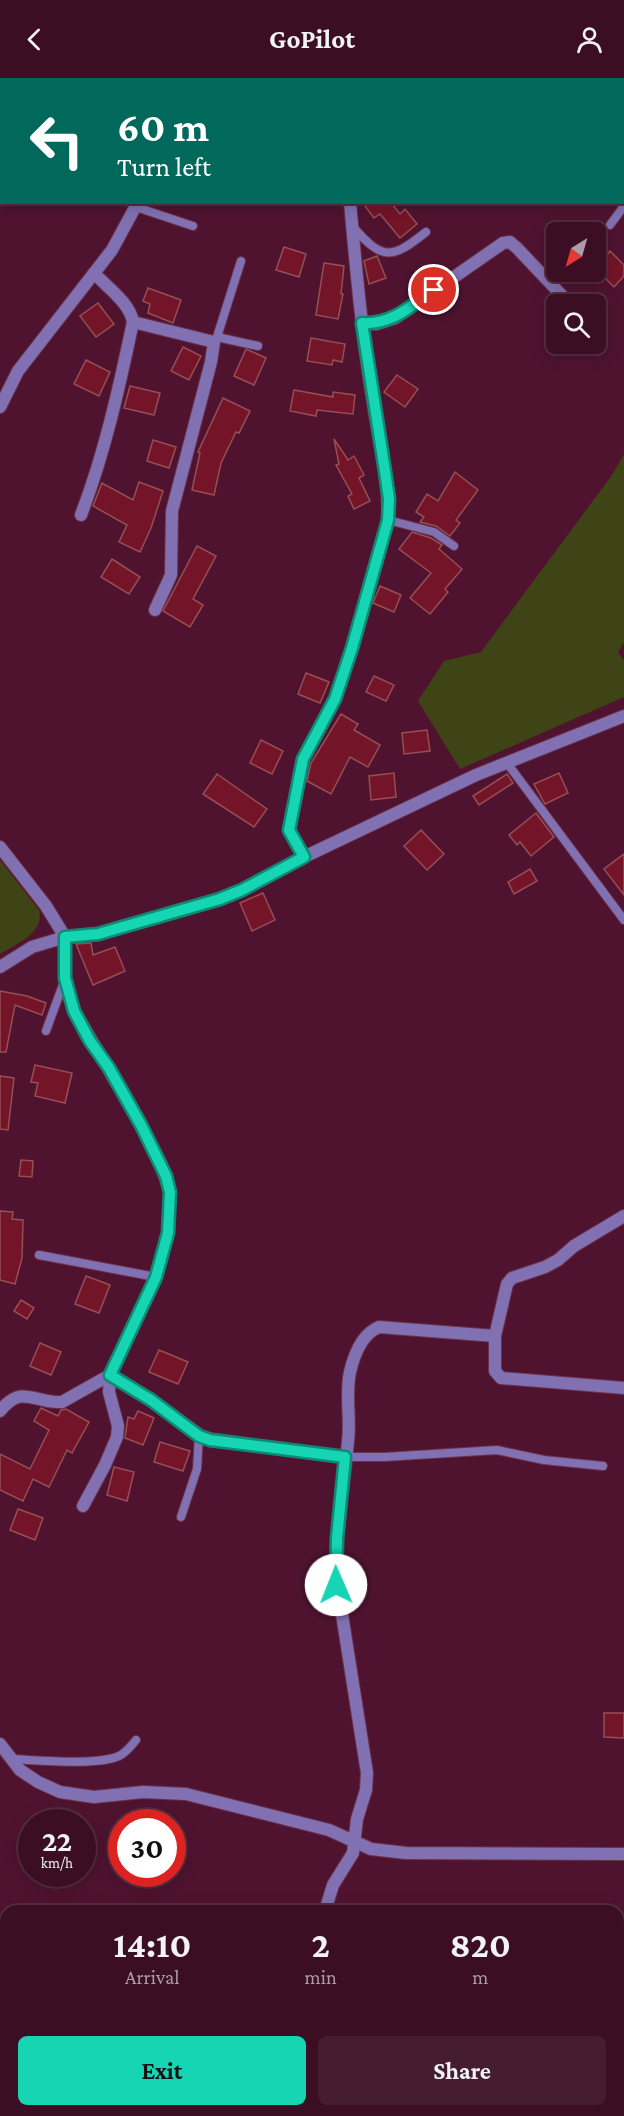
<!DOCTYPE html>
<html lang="en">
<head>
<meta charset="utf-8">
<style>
	:root { --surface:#3b0e24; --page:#461c31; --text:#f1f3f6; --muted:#ac9ca6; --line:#542e41; --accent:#16d5b3 }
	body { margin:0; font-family:"Crimson Pro",serif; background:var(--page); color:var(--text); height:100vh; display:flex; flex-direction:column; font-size:22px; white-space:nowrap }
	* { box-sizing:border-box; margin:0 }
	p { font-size:20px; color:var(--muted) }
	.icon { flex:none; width:33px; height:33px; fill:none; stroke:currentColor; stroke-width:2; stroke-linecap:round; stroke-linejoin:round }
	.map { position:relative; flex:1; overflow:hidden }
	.sheet { position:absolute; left:0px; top:1827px; width:624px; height:212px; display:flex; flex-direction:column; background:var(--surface); border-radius:18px 18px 0 0; box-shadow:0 3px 15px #0003,0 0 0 2px var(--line) }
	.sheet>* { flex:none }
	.banner { position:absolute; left:0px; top:0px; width:624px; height:126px; box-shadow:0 3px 15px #0003,0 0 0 2px var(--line); background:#00695c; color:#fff; overflow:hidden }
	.needle { width:39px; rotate:217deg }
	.buttons { position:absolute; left:546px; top:144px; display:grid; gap:12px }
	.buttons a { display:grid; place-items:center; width:60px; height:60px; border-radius:9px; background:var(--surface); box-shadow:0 3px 15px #0003,0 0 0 2px var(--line); font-size:30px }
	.speed { position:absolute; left:18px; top:1731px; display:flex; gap:12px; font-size:30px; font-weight:700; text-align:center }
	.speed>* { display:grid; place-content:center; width:78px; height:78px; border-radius:50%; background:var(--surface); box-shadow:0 3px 15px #0003,0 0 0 2px var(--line); line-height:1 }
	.speed small { font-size:15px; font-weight:400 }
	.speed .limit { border:9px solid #d22; background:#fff; color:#111 }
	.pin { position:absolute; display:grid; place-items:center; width:51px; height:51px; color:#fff; margin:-26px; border:3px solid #fff; border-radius:50%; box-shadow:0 2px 6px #0007 }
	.me { position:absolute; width:66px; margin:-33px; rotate:359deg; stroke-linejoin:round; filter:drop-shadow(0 0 4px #0008) }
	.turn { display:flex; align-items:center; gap:21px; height:126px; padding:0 18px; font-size:27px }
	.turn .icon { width:78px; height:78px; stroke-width:2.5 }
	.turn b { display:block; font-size:42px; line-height:51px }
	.eta { display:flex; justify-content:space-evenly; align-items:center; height:102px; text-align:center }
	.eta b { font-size:36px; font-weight:700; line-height:42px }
	.button { display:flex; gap:12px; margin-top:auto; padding:12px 18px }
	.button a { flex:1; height:69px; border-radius:9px; background:var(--accent); color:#111; font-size:24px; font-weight:700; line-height:69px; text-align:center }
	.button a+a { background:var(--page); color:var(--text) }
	header { display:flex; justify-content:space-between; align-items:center; height:78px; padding:0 18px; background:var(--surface); font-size:27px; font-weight:700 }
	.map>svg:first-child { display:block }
</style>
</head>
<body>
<header><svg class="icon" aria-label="back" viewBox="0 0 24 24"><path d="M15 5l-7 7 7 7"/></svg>GoPilot<svg class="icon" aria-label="person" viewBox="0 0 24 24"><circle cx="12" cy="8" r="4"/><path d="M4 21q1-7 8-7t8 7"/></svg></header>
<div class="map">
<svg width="624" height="2038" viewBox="0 0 624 2038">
	<rect width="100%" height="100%" fill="#4f1330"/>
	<g fill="#3f4416">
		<polygon points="624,376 624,565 618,574 624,582 624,619 460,691 418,623 444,583 481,574 612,397"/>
		<path d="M 0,782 L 39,832 C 45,855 16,866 0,876 Z"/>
	</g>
	<g fill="#731428" stroke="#964f55" stroke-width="1.5">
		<polygon points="362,124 394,124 392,126 400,136 405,131 417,146 400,160 380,136 374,140"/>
		<polygon points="284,169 306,176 299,199 276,192"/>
		<polygon points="610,173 624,187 624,198 614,209 596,191"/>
		<polygon points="377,178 386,200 369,206 364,183"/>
		<polygon points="324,185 344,188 341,216 343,216 338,241 316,237"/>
		<polygon points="148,210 181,222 173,245 148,235 150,226 143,223"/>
		<polygon points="98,225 114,246 96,259 80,238"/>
		<polygon points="311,260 345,266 342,284 333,282 332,287 307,283"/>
		<polygon points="183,269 201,278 189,302 171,293"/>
		<polygon points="246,271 266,280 254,307 234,298"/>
		<polygon points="86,282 110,294 99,318 74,306"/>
		<polygon points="397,297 418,311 405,329 384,314"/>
		<polygon points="130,308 160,315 154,337 124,330"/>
		<polygon points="294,312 333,319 333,314 355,317 353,336 317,332 316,338 290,333"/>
		<polygon points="223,320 250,333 239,355 236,354 221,385 214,417 192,412 200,375 198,374"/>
		<polygon points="334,361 348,382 354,378 364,397 359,400 370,423 354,431 348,418 352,416 336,387 339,386"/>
		<polygon points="153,362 176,369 169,390 147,383"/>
		<polygon points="455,394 478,412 456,442 460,445 450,458 436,448 420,444 424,439 416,434 427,416 438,423"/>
		<polygon points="139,404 163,413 151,450 140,474 119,464 127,447 93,428 102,405 133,422"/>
		<polygon points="412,454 431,460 442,467 439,471 462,491 445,511 448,514 430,536 410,520 431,495 399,471"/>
		<polygon points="197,468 216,478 193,521 203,527 190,549 163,533"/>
		<polygon points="112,481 140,499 129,516 101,499"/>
		<polygon points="380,508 401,517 394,534 373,525"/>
		<polygon points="306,595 329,604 320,625 298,616"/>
		<polygon points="374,598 394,607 386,623 366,614"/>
		<polygon points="341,636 358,646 354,652 380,667 368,689 350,679 331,716 307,703 311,685"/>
		<polygon points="427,652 430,673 404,676 402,655"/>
		<polygon points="261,662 283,673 272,696 250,685"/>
		<polygon points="394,695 396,719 371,722 369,698"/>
		<polygon points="559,695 568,715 545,726 534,706"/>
		<polygon points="217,696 267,731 254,749 203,716"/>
		<polygon points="507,696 513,705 479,727 473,718"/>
		<polygon points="536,735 554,759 531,778 520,764 517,767 509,757"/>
		<polygon points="421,752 444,776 427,792 404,768"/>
		<polygon points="624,776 624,817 604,791"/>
		<polygon points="530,791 537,803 514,816 508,804"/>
		<polygon points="263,815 275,842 252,853 240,825"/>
		<polygon points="91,865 93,877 115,869 125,893 93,907 76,866"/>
		<polygon points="0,913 27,918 46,925 42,937 15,927 6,974 0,974"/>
		<polygon points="35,987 72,995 65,1025 35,1018 38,1005 31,1004"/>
		<polygon points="0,998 14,1000 8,1052 0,1051"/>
		<polygon points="21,1082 33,1083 32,1099 19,1098"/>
		<polygon points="0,1133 13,1134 12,1141 23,1142 22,1180 15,1206 0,1202"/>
		<polygon points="86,1198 110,1207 99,1235 75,1226"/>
		<polygon points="21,1222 34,1230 27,1241 14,1233"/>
		<polygon points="40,1265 61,1274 51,1297 30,1288"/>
		<polygon points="159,1272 188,1284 178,1306 149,1294"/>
		<polygon points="41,1330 58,1338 61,1332 66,1331 89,1344 72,1375 67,1372 49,1409 33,1401 23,1423 0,1412 0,1376 30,1391 49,1352 34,1343"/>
		<polygon points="138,1333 154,1340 143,1367 125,1360 128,1339 134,1341"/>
		<polygon points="160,1364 190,1373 183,1393 154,1384"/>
		<polygon points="114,1389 134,1394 127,1423 107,1417"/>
		<polygon points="18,1431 43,1440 35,1462 10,1452"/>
		<polygon points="604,1635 624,1635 624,1660 604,1659"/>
	</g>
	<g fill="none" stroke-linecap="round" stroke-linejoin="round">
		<defs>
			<g id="lane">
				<polyline points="136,129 193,148"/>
				<polyline points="610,147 624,128"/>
				<path d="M 354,150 C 383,183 392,181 426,154"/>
				<polyline points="217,259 241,183"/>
				<polyline points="215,263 217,259 258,268"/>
				<polyline points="388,442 434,454 454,468"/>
				<polyline points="507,685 624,842"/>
				<polyline points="46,953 65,901"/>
				<polyline points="39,1177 156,1199"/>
				<polyline points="345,1379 384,1379 497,1372 544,1382 603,1388"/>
				<polyline points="181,1439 197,1391 199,1357"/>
				<path d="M 11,1681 C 37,1682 97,1688 119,1678 C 127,1674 131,1668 136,1662"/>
			</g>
			<g id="street">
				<polyline points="50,0 52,2"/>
				<polyline points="605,0 606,2"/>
				<polyline points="89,2 91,0"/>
				<polyline points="167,2 167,0"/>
				<polyline points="384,2 385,0"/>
				<polyline points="503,2 504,0"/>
				<polyline points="588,2 589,0"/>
				<polyline points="622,22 624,24"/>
				<polyline points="0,82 2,81"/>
				<path d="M 94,195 C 107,209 130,225 133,244 L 214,264 L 211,284 L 172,433 L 171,497 L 155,532"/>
				<polyline points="362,245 376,246 395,240 503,165 510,164 517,170 570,226"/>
				<polyline points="0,329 18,293 112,172 138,124"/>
				<path d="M 81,437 C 105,374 119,310 133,244"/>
				<path d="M 0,769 L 46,828 L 65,859 L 65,900 L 74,933 L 133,1032 L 160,1084 L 170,1114 L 168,1155 L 156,1199 L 110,1297 L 62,1324 C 34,1326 23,1305 0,1333"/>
				<path d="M 304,779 L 289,752 L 303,681 L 335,621 L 352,570 L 388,442 C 389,402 379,364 373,324 C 362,258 356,191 350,124"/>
				<polyline points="0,889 32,869 65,859 97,856 220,821 242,812 304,779 476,697 624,638"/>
				<polyline points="624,1138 574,1168 558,1182 545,1189 512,1200 507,1206 495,1258 495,1293 501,1300 624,1310"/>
				<polyline points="83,1428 105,1387 117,1359 118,1348 109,1314 110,1297 151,1322 199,1357 210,1361 345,1379"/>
				<polyline points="0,1666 20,1692 38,1704 60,1714 94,1719 143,1714 186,1716 329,1752 371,1771 406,1775 624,1776"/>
				<path d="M 325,1833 L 333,1807 L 353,1775 L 357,1741 L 366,1712 L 367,1695 L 335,1492 C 337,1449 344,1406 348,1363 C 351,1340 345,1317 350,1294 C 354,1277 362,1256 379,1249 L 495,1258"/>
				<polyline points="261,2038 261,2032"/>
			</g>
		</defs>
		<use href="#lane" stroke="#6a324c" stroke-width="10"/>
		<use href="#street" stroke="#6a324c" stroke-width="14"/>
		<use href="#lane" stroke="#8271b2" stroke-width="8"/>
		<use href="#street" stroke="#8271b2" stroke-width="12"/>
	</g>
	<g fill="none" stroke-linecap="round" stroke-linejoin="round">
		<defs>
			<path id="route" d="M 336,1507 L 337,1460 L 345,1379 L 210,1362 L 199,1358 L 151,1322 L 110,1297 L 156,1199 L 168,1155 L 170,1114 L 166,1098 L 141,1047 L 109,990 L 90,963 L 74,933 L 65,900 L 65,859 L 98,856 L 220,821 L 242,812 L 304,779 L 289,752 L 303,681 L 335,621 L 352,570 L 388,442 L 389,421 L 385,393 L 362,245 C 392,247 411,228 434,212"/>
		</defs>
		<use href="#route" stroke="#0e8a74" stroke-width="15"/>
		<use href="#route" stroke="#16d5b3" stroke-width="10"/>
	</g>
</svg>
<div class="buttons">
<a><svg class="needle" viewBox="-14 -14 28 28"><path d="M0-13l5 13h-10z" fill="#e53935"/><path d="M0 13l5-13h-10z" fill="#ac9ca6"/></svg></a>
<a><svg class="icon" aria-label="search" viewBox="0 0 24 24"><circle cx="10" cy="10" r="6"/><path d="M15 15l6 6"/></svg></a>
</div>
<div class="speed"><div>22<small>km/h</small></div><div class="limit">30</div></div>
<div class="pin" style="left:434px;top:212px;background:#d93025"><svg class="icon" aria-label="arrive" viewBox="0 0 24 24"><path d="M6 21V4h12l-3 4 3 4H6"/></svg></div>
<svg class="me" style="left:336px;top:1507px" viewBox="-20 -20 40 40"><circle r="19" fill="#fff"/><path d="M0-13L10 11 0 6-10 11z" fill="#16d5b3"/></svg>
<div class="banner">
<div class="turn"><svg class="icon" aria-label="left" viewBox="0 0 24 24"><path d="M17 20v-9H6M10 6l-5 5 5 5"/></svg><div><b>60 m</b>Turn left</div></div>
</div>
<section class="sheet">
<div class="eta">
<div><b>14:10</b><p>Arrival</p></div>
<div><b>2</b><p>min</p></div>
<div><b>820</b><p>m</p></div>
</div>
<div class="button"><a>Exit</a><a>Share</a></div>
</section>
</div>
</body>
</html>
